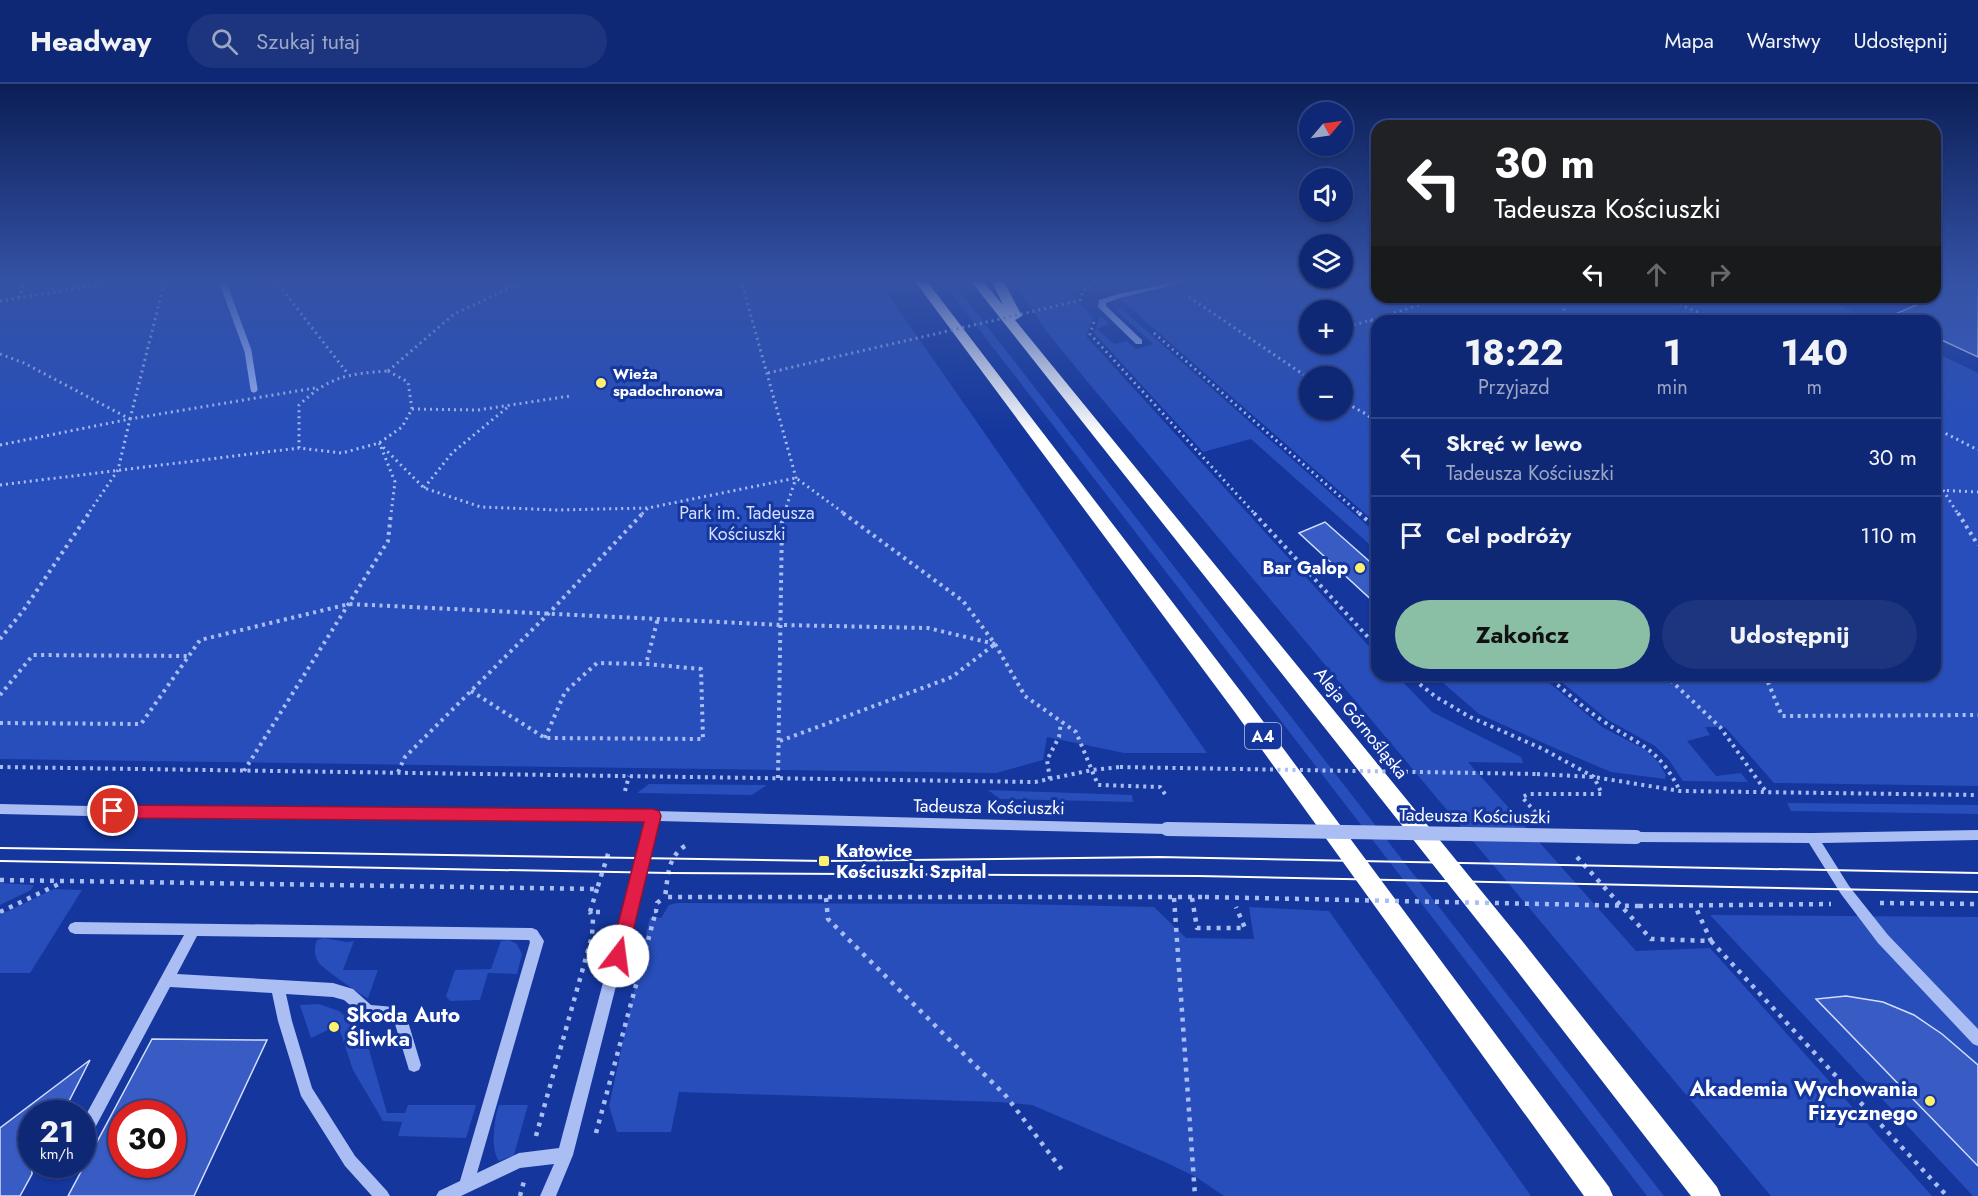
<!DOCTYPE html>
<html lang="pl">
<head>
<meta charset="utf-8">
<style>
	:root { --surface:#0f2876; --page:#1d347e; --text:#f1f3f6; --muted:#9ba6c5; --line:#2f4488; --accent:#8abfa5 }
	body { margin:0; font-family:Jost,sans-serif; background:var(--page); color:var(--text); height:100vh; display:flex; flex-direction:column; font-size:22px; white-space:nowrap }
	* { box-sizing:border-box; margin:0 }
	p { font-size:20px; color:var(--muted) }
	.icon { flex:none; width:33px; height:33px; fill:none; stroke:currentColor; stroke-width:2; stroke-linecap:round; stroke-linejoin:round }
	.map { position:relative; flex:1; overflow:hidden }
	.drawer { position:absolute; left:1371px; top:231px; width:570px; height:366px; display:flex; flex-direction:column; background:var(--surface); border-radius:18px; box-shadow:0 2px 4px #0004,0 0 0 2px var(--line) }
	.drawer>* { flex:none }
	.top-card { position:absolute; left:1371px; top:36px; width:570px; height:183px; border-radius:18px; box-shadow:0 2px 4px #0004,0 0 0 2px var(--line); background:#202124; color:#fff; overflow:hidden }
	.needle { width:39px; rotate:61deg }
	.controls { position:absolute; left:1299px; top:18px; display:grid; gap:12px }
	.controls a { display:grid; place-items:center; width:54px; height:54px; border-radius:50%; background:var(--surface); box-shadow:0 2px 4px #0004,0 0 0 2px var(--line); font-size:30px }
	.speed { position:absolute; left:18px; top:1016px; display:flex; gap:12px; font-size:30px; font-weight:700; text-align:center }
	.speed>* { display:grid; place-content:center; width:78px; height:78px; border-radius:50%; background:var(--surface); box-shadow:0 2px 4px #0004,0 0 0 2px var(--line); line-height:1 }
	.speed small { font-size:15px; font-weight:400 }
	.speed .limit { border:9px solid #d22; background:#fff; color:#111 }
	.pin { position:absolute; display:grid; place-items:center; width:51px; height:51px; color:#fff; margin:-26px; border:3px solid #fff; border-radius:50%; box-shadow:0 2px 6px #0007 }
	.me { position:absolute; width:66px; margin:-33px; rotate:15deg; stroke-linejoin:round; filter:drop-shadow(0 0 4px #0008) }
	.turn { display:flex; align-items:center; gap:21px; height:126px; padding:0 24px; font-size:27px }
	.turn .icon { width:78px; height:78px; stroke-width:2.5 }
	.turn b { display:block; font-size:42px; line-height:51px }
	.lanes { display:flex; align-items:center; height:57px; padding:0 24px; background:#0003; justify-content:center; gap:30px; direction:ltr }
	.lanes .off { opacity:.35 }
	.eta { display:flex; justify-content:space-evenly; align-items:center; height:102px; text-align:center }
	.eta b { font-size:36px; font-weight:700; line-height:42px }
	.primary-button { display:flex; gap:12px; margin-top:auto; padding:12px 24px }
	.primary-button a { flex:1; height:69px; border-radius:36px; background:var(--accent); color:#111; font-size:24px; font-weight:700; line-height:69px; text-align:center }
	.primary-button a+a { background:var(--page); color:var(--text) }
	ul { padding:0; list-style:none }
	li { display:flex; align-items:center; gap:18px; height:78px; padding:0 24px; border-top:2px solid var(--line) }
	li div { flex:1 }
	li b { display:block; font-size:22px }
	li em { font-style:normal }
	header { display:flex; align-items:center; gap:36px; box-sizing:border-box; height:84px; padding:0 30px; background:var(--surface); border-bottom:2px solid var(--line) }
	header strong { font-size:28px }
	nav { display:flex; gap:33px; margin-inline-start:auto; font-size:21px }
	.search { width:420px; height:54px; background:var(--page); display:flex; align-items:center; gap:15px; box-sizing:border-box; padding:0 21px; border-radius:33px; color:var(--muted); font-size:22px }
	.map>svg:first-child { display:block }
</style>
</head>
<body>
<header>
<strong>Headway</strong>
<div class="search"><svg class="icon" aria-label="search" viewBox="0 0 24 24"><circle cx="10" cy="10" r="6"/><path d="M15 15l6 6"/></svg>Szukaj tutaj</div>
<nav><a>Mapa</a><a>Warstwy</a><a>Udostępnij</a></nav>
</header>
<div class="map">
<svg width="1978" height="1112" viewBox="0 0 1978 1112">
	<rect width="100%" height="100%" fill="#14369d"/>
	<g fill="#274ebb" fill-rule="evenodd">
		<polygon points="0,196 878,196 1207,669 1124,669 1047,653 1043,676 996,689 0,675"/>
		<polygon points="941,196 951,196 1664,1112 1647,1112"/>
		<polygon points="1012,196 1107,196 1067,206 1093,233 1086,252 1377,571 1377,591 1396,591 1432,628 1521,673 1523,679 1468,678 1636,867 1710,864 1932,1112 1771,1112 1086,296 1047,248"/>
		<path d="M 1220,196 L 1377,196 L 1377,213 L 1823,213 L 1872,237 L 1377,237 L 1377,440 L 1120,215 ZM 1310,226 L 1342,226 L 1342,260 L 1310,260 ZM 1310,292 L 1342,292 L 1342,326 L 1310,326 Z"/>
		<polygon points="1115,219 1377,450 1377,467 1251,355 1203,368 1094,249 1100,231 1109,240 1097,245 1114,260 1127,257 1136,265 1153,260 1117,227"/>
		<polygon points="1935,268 1978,289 1978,702 1774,699 1725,643 1705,643 1710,651 1687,657 1716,692 1741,689 1748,698 1683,697 1669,676 1655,662 1608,636 1553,591 1935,591"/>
		<polygon points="1434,591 1540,591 1602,643 1646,666 1658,678 1666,691 1665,695 1611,688 1557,665 1479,630"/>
		<polygon points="649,700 767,701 752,711 637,709"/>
		<polygon points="988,706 1132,711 1133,718 1000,715"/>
		<polygon points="1787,719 1978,721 1978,730 1791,727"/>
		<polygon points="0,799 34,801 31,806 0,821"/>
		<polygon points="54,805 82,806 30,889 0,889 0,831"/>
		<polygon points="677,819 1011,820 1154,823 1186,854 1254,855 1249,823 1329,827 1531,1112 1224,1112 1196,1093 1165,1078 1032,1021 999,1018 679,1008 671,1048 617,1048 609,1022 650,833 661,834 669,821"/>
		<polygon points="1710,831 1978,833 1978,1112 1973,1112"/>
		<path d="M 323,854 L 347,858 L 354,857 L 343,886 L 378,886 L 368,914 C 363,913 320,882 319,879 C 314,872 314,863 317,856 Z"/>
		<polygon points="509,856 517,860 522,870 517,890 488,889 480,916 450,917 446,912 455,886 491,885 501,857"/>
		<polygon points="319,920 339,927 364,948 387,1029 405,1029 408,1021 476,1021 466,1054 398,1052 402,1038 383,1037 353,986 338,941 311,954 300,921"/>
		<path d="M 499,1021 L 528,1021 L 514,1071 L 499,1077 C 490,1067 494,1034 499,1021 Z"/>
	</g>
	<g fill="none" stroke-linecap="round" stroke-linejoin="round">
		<polyline stroke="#9cb6f6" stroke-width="7" points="222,196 248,267 254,305"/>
	</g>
	<g fill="#385cc3" stroke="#d3defd" stroke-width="1.5" fill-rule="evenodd">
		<polygon points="1935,196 1978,196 1978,273 1935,253 1935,237 1879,237 1935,213"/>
		<polygon points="1325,438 1377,484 1377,521 1299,449"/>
		<polygon points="1846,912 1883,918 1914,931 1942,950 1978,981 1978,1082 1816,915"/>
		<path d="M 152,955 L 267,956 L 194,1112 L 68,1112 ZM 122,1029 L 172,1029 L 172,1080 L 122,1080 Z"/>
		<polygon points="90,976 63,1029 32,1029 32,1090 20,1112 0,1112 0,1044"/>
	</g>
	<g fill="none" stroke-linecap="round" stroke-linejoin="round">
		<g stroke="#aabef4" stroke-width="3" stroke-dasharray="2 4" stroke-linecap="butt">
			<polyline points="275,196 348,290"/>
			<polyline points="741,196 796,394 784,430"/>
			<polyline points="1207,200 1226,196"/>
			<polyline points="1189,213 1310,295"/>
			<polyline points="1561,213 1567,237"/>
			<polyline points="1663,213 1718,237"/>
			<polyline points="18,214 26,196"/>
			<polyline points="0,217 128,196"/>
			<polyline points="1080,217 1083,206 1094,202"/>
			<polyline points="1392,231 1444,236"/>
			<polyline points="1371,236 1445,213"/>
			<polyline points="1094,238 1090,250 1255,430"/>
			<polyline points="1342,244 1371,236 1377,265"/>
			<polyline points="1154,249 1360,430"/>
			<polyline points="0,270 24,279 130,335 118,386 88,430"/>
			<polyline points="388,287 454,230 521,199 534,196"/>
			<path d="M 388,287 L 408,298 L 412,325 L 402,343 L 379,359 L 342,369 L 299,364 L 299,321 C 330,292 347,290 388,287 Z"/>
			<polyline points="768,289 822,276"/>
			<polyline points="1342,317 1368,331"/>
			<polyline points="1377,324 1368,331 1377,342"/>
			<polyline points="412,325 478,326 570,312"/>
			<polyline points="130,335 165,196"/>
			<polyline points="1935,344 1978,366"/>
			<polyline points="379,359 424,404 481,423 557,426 648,424 796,394 845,430"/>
			<polyline points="0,361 130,335 315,304"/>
			<polyline points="381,363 395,398 391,430"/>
			<polyline points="0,401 299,364"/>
			<polyline points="424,404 452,369 509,322"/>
			<polyline points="1935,406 1978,408"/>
			<polyline points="1943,406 1958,430"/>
			<polyline points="642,430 648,424"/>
		</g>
		<g stroke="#aabef4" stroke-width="4" stroke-dasharray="3 4.5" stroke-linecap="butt">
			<polyline points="843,429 963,517 995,560 1025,612 1076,648 1098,701 1160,703 1167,713"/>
			<polyline points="1254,429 1377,563"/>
			<polyline points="1359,429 1377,445"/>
			<polyline points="1958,429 1978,461"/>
			<polyline points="0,555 23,527 89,429"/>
			<polyline points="1408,591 1436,613 1470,633 1543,665 1594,693 1602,710 1529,710 1522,713 1537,730"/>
			<path d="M 1546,591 C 1564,606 1581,622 1600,635 C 1639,662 1657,661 1680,707"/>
			<polyline points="1665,591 1720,643 1767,709"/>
			<polyline points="1765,591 1782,632 1978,631"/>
			<polyline points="1669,594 1768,597"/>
			<polyline points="471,607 545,654 703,655 701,585 646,580 658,534"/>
			<polyline points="0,611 33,571 188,572"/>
			<polyline points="0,639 141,640 200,556 349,520 782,541 928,544 995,560"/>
			<polyline points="545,654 565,608 597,579 646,580"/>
			<polyline points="780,657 952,593 995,560"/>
			<polyline points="0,683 1035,698 1092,686 1120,683"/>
			<polyline points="244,687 388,457 391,429"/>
			<polyline points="398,688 405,673 550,528 643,429"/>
			<polyline points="1537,690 1594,693 1680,707 1978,711"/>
			<polyline points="778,694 782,438 785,429"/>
			<polyline points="1050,695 1047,676 1059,653 1061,638"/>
			<polyline points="625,707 629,692"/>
		</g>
		<g stroke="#aabef4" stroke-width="4.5" stroke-dasharray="4 6" stroke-linecap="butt">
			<polyline points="1535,728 1537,730"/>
			<path d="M 685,762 C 667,773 668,794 665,813 L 1205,813"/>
			<polyline points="1577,773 1651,855 1711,857 1695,822"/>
			<polyline points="0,796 597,805 609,767"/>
			<polyline points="597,805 590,828 601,828"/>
			<polyline points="826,814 828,835 1006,1012 1065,1090"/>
			<polyline points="1174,814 1195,1112"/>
			<polyline points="1192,814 1197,844 1245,844 1236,823"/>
			<polyline points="1880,819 1978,820"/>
			<polyline points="1639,822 1831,820"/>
			<polyline points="654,827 656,827 657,819 665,813"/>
			<polyline points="0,828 63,798"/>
			<polyline points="1711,857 1947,1112"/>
			<polyline points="596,1049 656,827"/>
			<polyline points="536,1052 592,852 593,835 590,828"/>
			<polyline points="520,1112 524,1097"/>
		</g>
		<g fill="#aabef4" fill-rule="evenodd">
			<polygon points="1183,196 1196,196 1120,214 1106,219 1106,222 1142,256 1142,260 1136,260 1098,223 1099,216 1118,210"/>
			<polygon points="0,720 222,725 653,727 1167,740 1171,741 1173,745 1171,749 1167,750 658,737 573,1071 556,1112 540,1112 554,1080 520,1084 461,1112 436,1112 439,1107 460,1097 530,858 529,856 197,852 177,890 333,899 353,905 371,921 394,923 406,931 421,981 419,986 414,988 409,986 395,940 391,936 363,932 344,916 333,913 286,910 292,937 312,1004 355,1072 387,1107 390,1112 372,1112 345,1082 301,1012 278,937 272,909 170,903 88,1057 82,1059 82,1038 184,851 75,850 70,848 68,844 70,840 75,838 532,844 537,846 544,857 477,1089 519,1069 559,1064 646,737 222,735 0,730"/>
			<polygon points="1978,746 1978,756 1822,759 1849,802 1888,851 1978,945 1978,962 1973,960 1878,859 1841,810 1809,759 1636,758 1632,757 1630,753 1632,749 1636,748 1812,749"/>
		</g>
		<g fill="#fff" fill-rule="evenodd">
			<polygon points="914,196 926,196 1248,617 1609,1103 1613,1112 1584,1112 1234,627"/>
			<polygon points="970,196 982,196 1003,221 991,196 1003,196 1022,232 1015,236 1523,858 1717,1103 1721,1112 1691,1112 1507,874"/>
		</g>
		<g stroke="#fff" stroke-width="2">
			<polyline points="0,764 824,777 1159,773 1978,789"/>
			<polyline points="0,777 669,789 1198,792 1978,808"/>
		</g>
		<polyline stroke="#aabef4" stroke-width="3" stroke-dasharray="2 4" stroke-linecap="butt" points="822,276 1078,217"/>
		<polyline stroke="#aabef4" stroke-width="4" stroke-dasharray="3 4.5" stroke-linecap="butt" points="1120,683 1537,690"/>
		<polyline stroke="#aabef4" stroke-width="4.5" stroke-dasharray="4 6" stroke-linecap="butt" points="1205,813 1639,822"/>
		<polyline stroke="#aabef4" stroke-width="14" points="1167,745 1636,753"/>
	</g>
	<linearGradient id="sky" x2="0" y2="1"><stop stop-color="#0b1e56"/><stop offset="0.56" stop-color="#3452a5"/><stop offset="1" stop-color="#3452a5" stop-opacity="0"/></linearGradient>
	<rect width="1978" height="351" fill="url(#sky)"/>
	<polygon fill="#e11d48" stroke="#92132f" stroke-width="1.5" points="113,721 653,725 659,727 661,732 627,872 624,877 618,880 612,877 610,872 644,738 113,734 108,732 105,727 108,723"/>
	<g fill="#fff06d" stroke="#14369d" stroke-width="2">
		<circle cx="601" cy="299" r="6"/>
		<circle cx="1360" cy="484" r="6"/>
		<rect x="818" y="771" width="12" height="12" rx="3"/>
		<circle cx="334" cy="943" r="6"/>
		<circle cx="1930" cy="1017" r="6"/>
	</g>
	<g text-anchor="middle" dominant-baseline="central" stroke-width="6" stroke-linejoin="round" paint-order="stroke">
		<g font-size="15" font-weight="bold" fill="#fff" stroke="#14369d" text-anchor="start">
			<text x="613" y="290">Wieża<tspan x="613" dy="17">spadochronowa</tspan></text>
		</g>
		<rect fill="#14369d" stroke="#b8c3e2" stroke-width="1.5" x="1245" y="639" width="36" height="26" rx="4.5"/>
		<g font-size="16" font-weight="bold" fill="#fff">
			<text x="1263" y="652">A4</text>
		</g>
		<g font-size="18" fill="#d3defd" stroke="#14369d">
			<text x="747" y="429">Park im. Tadeusza<tspan x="747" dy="21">Kościuszki</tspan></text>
		</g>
		<g font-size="18" font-weight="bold" fill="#fff" stroke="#14369d" text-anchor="end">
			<text x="1348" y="484">Bar Galop</text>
			<text x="836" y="767" text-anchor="start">Katowice<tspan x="836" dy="21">Kościuszki Szpital</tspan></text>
		</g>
		<g font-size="18" fill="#fff" stroke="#14369d">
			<text transform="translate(1361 639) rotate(51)">Aleja Górnośląska</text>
			<text transform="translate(989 723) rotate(1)">Tadeusza Kościuszki</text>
			<text transform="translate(1475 732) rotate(1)">Tadeusza Kościuszki</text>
		</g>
		<g font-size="21" font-weight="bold" fill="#fff" stroke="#14369d" text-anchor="start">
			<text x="346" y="931">Skoda Auto<tspan x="346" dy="24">Śliwka</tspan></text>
			<text x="1918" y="1005" text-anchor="end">Akademia Wychowania<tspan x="1918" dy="24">Fizycznego</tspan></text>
		</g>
	</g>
</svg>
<div class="controls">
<a><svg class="needle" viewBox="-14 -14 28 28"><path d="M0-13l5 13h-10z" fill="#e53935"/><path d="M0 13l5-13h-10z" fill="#9ba6c5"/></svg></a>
<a><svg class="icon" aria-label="sound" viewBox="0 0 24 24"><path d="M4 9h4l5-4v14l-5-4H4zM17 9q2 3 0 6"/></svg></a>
<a><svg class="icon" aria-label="layers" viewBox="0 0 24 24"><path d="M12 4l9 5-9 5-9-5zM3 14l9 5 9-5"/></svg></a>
<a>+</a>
<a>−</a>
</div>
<div class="speed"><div>21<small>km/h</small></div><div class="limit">30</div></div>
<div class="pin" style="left:113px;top:727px;background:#d93025"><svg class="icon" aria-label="arrive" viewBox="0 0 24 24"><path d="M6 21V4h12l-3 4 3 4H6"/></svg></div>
<svg class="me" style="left:618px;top:872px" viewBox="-20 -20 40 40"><circle r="19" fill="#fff"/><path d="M0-13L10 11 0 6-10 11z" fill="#e11d48"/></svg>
<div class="top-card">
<div class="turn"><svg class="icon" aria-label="left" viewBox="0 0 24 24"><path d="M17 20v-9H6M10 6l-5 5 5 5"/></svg><div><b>30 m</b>Tadeusza Kościuszki</div></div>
<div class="lanes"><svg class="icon" aria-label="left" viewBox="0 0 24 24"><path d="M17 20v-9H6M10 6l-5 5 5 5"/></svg><svg class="icon off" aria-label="ahead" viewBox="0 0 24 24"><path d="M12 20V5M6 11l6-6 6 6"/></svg><svg class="icon off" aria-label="right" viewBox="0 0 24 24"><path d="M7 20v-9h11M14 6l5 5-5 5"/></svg></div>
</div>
<section class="drawer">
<div class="eta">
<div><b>18:22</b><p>Przyjazd</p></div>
<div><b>1</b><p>min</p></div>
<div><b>140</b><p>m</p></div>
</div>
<ul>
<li><svg class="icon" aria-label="left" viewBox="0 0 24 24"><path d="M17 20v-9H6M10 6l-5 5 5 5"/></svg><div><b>Skręć w lewo</b><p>Tadeusza Kościuszki</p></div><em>30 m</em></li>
<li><svg class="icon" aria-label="arrive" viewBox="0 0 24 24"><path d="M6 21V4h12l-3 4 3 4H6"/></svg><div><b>Cel podróży</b></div><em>110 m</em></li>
</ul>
<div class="primary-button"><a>Zakończ</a><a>Udostępnij</a></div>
</section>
</div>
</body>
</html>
